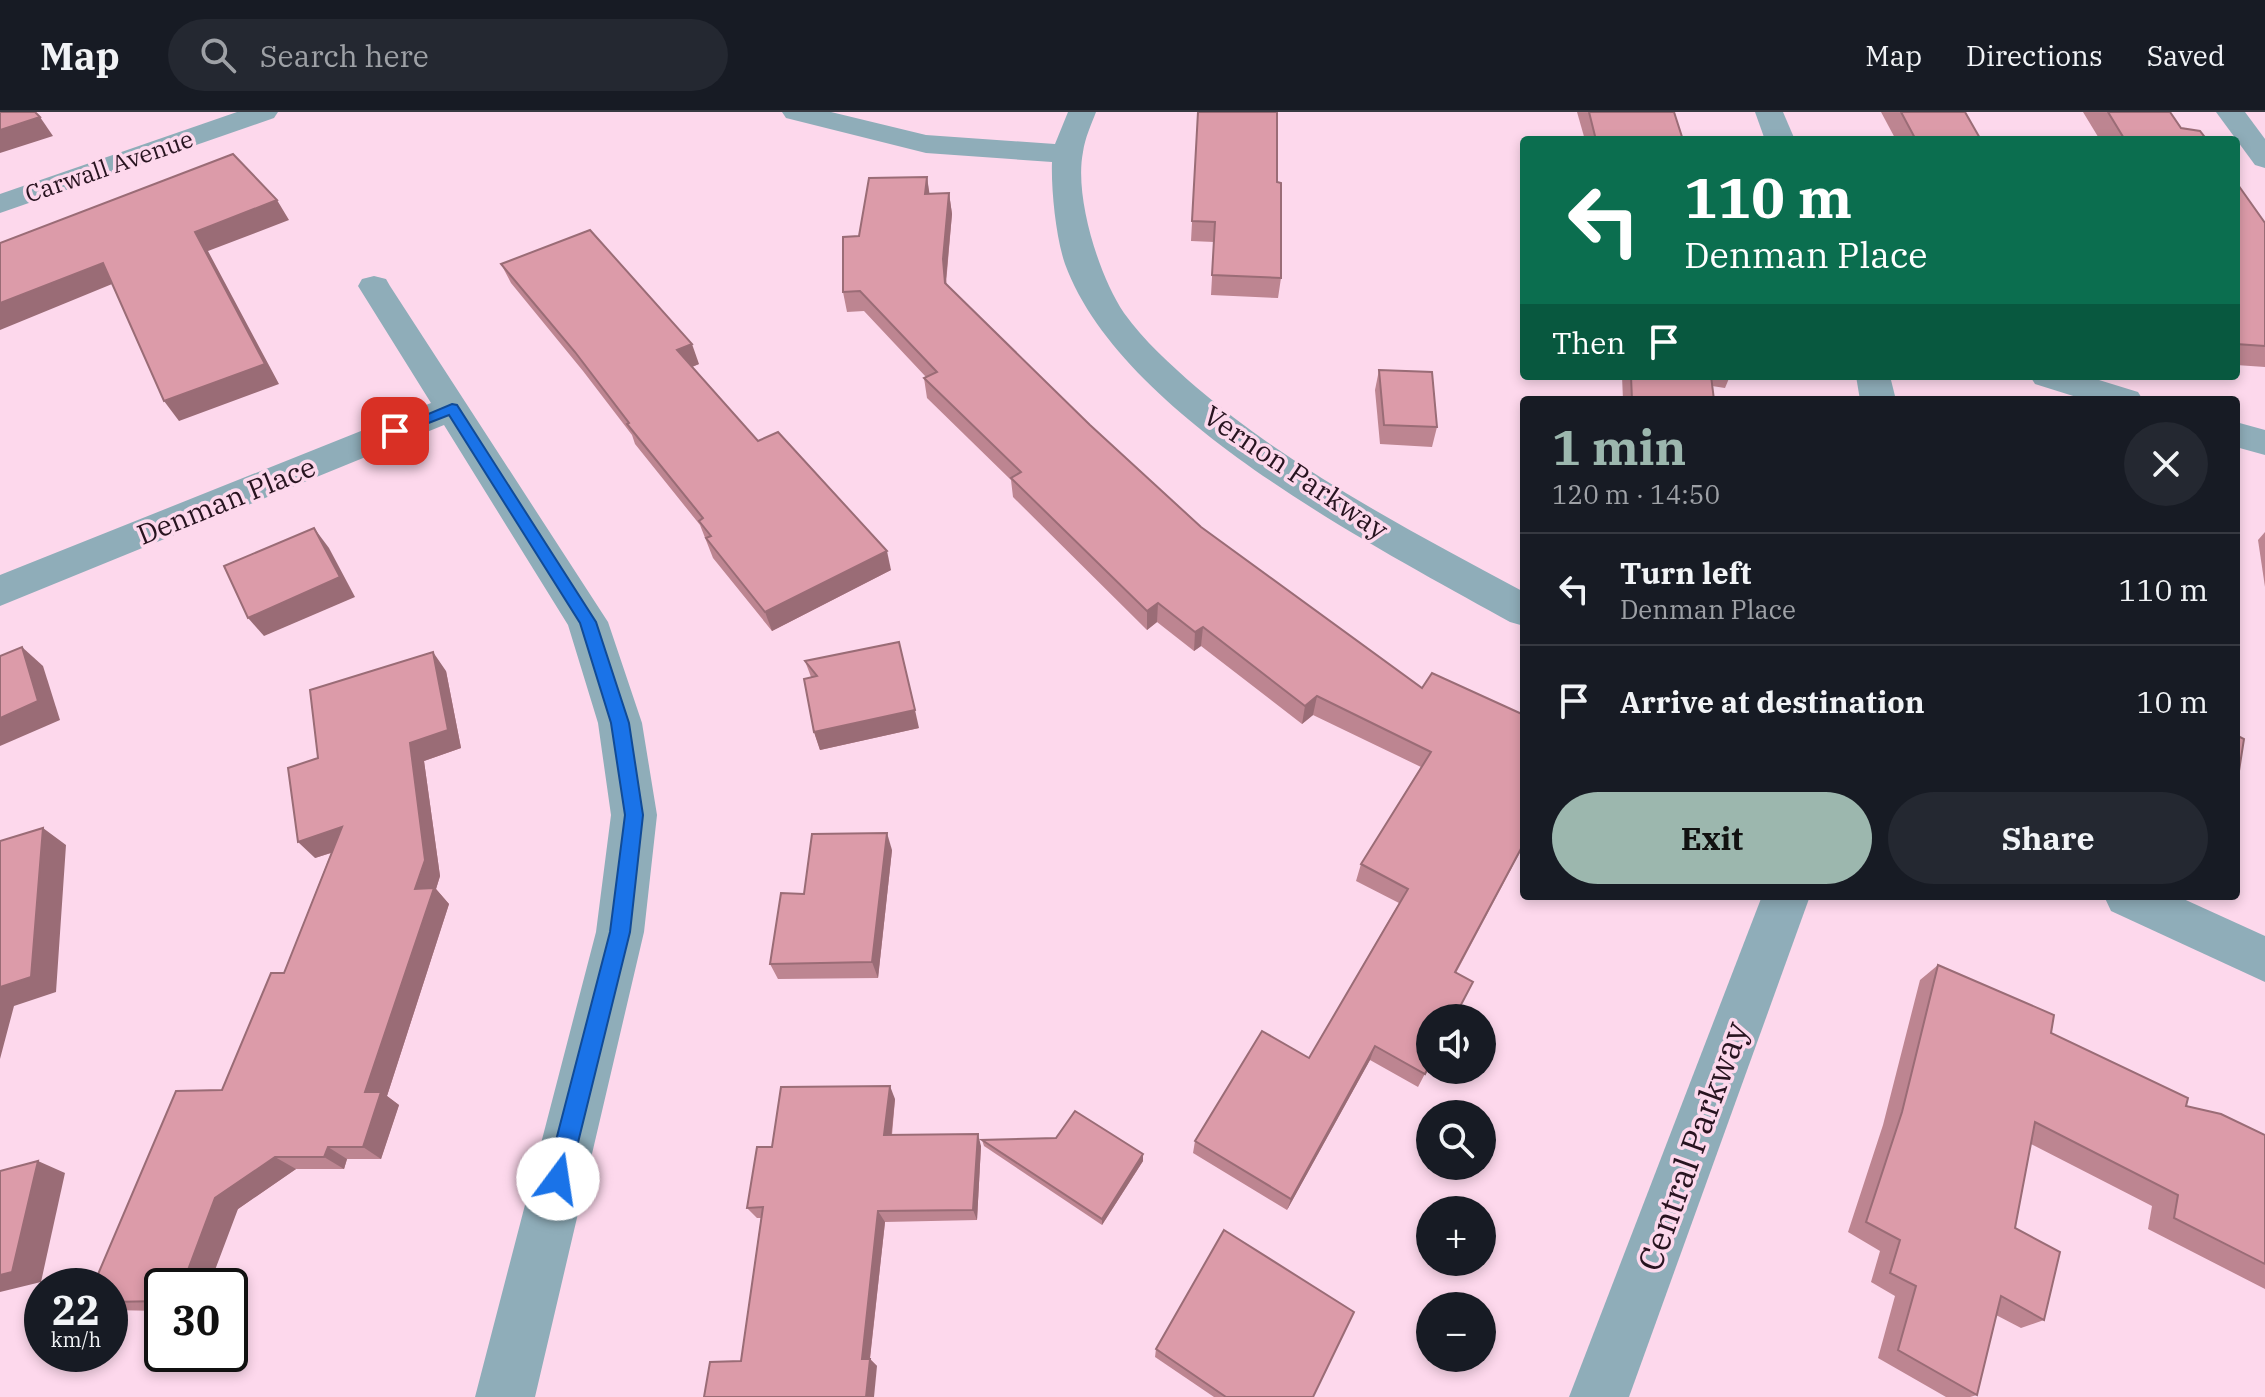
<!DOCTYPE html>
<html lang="en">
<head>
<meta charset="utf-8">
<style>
	:root { --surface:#171b24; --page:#242831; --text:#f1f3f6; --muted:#9ea1a6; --line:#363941; --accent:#9cb7ae }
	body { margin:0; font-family:"IBM Plex Serif",serif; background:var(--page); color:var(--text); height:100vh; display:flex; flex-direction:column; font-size:30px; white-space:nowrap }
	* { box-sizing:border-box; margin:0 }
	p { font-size:26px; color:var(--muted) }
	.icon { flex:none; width:44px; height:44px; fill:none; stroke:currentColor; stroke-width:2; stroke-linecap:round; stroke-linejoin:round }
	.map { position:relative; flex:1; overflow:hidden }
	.details { position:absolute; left:1520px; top:284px; width:720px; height:504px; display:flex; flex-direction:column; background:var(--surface); border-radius:8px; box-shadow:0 4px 12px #0003 }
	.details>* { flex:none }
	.top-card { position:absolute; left:1520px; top:24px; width:720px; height:244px; border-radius:8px; box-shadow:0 4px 12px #0003; background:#0b6e4f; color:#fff; overflow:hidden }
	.controls { position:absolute; left:1416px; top:892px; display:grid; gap:16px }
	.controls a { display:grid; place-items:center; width:80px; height:80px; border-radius:50%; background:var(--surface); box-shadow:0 4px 12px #0003; font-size:40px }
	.speed { position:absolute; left:24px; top:1156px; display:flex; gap:16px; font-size:40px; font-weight:700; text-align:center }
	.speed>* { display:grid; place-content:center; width:104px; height:104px; border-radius:50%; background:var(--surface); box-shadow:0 4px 12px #0003; line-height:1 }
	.speed small { font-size:20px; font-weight:400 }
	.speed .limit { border:4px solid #111; border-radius:12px; background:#fff; color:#111 }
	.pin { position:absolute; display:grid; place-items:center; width:68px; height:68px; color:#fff; margin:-34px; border-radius:16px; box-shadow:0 4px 12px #0006 }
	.me { position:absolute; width:88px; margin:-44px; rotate:14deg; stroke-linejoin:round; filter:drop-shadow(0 0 6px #0008) }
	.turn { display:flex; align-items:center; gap:28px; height:168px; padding:0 32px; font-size:36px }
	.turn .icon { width:104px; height:104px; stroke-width:2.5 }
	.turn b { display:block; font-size:56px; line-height:68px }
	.then { display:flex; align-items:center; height:76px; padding:0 32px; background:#0003; gap:16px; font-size:30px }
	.round { display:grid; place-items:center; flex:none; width:84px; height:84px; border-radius:42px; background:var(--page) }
	.summary { display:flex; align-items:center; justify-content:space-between; height:136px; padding:0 32px }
	h1 { font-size:48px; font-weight:700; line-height:60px; color:var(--accent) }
	.action { display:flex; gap:16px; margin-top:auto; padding:16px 32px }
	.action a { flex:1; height:92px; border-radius:48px; background:var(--accent); color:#111; font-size:32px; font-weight:700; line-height:92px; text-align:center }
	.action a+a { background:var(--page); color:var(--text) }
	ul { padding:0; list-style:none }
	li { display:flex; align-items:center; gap:24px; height:112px; padding:0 32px; border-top:2px solid var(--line) }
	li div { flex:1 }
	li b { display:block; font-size:30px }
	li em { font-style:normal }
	header { display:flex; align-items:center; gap:48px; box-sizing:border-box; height:112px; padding:0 40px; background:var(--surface); border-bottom:2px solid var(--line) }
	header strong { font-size:38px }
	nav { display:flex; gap:44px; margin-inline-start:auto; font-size:28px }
	.search { width:560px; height:72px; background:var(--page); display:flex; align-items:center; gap:20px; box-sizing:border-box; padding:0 28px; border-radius:44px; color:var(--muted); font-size:30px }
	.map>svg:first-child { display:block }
</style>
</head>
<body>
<header>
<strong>Map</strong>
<div class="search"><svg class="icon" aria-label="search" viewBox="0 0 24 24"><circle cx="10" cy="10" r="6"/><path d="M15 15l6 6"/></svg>Search here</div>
<nav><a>Map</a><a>Directions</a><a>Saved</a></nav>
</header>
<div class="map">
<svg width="2265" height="1285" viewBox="0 0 2265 1285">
	<rect width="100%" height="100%" fill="#fdd8ec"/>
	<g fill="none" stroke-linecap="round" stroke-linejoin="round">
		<g fill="#8fadb9" fill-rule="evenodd">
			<polygon points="237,0 278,0 274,6 0,101 0,82"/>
			<path d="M 782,0 L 831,0 L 926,23 L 1055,32 L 1068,0 L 1096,0 C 1091,13 1085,26 1083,40 C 1074,85 1099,164 1124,201 C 1144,229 1171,253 1196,275 C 1294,359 1411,419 1524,480 L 1524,514 L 1510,510 C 1374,434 1121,305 1065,152 C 1056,126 1051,78 1052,50 L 926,41 L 786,6 Z"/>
			<polygon points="1755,0 1783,0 1795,28 1765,28"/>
			<polygon points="2216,0 2245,0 2265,27 2265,56 2255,53"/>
			<polygon points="374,164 386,167 390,174 608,510 642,611 657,703 644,820 535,1285 475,1285 596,820 611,703 598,611 568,513 444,313 0,494 0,463 431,291 358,174 362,167"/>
			<polygon points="1856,264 1890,264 1896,288 1860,288"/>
			<polygon points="2030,264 2086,264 2138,280 2143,288 2086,288 2035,272"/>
			<polygon points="2236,310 2265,318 2265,343 2236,335"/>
			<polygon points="1762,784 1810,784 1629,1285 1569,1285"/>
			<polygon points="2104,784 2177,784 2265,824 2265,870 2111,799"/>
		</g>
	</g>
	<g fill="#bd8591">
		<polygon points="1198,0 1277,70 1281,166 1278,186 1211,183 1214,130 1191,129"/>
		<polygon points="1577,0 1674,0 1683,28 1585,28"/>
		<polygon points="1881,0 1965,0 1981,28 1896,28"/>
		<polygon points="2083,0 2170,0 2181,16 2207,28 2100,28"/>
		<polygon points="927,65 929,82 949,81 952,102 946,172 1090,313 1201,415 1422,576 1524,733 1456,861 1430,952 1418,975 1370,948 1287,1098 1193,1041 1195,1029 1309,946 1399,791 1356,769 1361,752 1421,655 1313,603 1302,612 1201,534 1194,539 1157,510 1147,518 1013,385 1011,368 927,286 924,266 926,265 864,199 847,200 843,180 859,124"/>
		<polygon points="2236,70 2265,111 2265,255 2236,253"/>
		<polygon points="501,152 699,252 692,255 758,329 891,458 772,519 713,446 700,413 635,332 632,323 583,259 511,171"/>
		<polygon points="1379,258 1437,315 1432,335 1380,332 1375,278"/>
		<polygon points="1622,264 1730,264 1725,276 1712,274 1714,288 1623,288"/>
		<polygon points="2265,420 2265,475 2258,428"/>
		<polygon points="805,549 919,616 820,638 814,620 811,565"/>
		<polygon points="446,559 461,636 424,649 440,764 436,777 449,792 387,984 399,993 381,1047 347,1047 344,1057 296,1057 238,1097 162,1174 162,1199 110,1198 110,1174 222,978 284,861 331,741 315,746 318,646"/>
		<polygon points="892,738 878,866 778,867 770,852 804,782"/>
		<polygon points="1938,853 2051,921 2186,994 2265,1023 2265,1177 2148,1117 2152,1094 2031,1032 2015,1116 2044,1208 2021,1216 1996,1203 1977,1283 1970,1285 1946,1285 1878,1246 1895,1184 1871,1170 1880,1139 1848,1120 1883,1013 1920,868"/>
		<polygon points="895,987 892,1023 981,1034 977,1108 885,1110 870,1247 877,1254 741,1249 761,1106 757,1106 747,1096 772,1035"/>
		<polygon points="982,1028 1143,1042 1143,1049 1102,1113 984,1034"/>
		<polygon points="1156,1237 1313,1285 1214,1285 1155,1245"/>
	</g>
	<g fill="#9a6c76">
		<polygon points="40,5 53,24 0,41 0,18"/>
		<polygon points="927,65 930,85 925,82"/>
		<polygon points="949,81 952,102 946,167 948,191 943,147"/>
		<polygon points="277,88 289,108 208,139 279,272 179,309 164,289 195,120"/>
		<polygon points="103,151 117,170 0,218 0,191"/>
		<polygon points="692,232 699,252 684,258 677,238"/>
		<polygon points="314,416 329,436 355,485 264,524 248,506"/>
		<polygon points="887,439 891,458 772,519 765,500"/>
		<polygon points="1158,491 1157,510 1147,518 1147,499"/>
		<polygon points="1203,515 1201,534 1194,539 1195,520"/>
		<polygon points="22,535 43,554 60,608 0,634 0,606"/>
		<polygon points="433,540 446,559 461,636 424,649 440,764 436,777 449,792 387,984 399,993 381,1047 363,1035 365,980 415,777 410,631"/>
		<polygon points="1317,584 1313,603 1302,612 1305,594"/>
		<polygon points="915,598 919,616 820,638 814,620"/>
		<polygon points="342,715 358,732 315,746 298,730"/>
		<polygon points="43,716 66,733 56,880 14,894 0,947 0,875"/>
		<polygon points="887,721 892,738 878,866 872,850"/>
		<polygon points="1375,934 1370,948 1287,1098 1291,1087"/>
		<polygon points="890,974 895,987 890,1036 884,1023"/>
		<polygon points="978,1022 981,1034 977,1108 973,1098"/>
		<polygon points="328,1035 347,1047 344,1057 324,1045"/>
		<polygon points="1143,1042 1143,1049 1102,1113 1102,1107"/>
		<polygon points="275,1045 296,1057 238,1097 209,1174 182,1174 215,1086"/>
		<polygon points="38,1049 65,1061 41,1170 0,1180 0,1163"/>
		<polygon points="878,1099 885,1110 869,1254 862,1247"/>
		<polygon points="870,1247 877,1254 874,1285 866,1285"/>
	</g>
	<g fill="#dc9ba9" stroke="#9a6c76" stroke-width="2">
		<polygon points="0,0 35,0 40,5 0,18"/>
		<polygon points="1198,0 1277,0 1277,70 1281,71 1281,166 1212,163 1215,110 1192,109"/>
		<polygon points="1589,0 1674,0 1683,28 1596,28"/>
		<polygon points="1901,0 1965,0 1981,28 1916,28"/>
		<polygon points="2108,0 2170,0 2181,16 2200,19 2207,28 2125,28"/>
		<polygon points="233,42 277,88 195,120 265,252 164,289 103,151 0,191 0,131"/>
		<polygon points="927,65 925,82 949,81 943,147 945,171 1090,313 1201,415 1422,576 1432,561 1524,603 1524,731 1455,860 1473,870 1454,906 1430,906 1430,952 1425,962 1375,934 1291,1087 1195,1029 1262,919 1309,946 1408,777 1361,752 1431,640 1317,584 1305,594 1203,515 1195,520 1158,491 1147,499 1011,366 1021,360 924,266 937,260 860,179 843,180 843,125 859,124 869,66"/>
		<polygon points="2236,70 2265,111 2265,234 2236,232"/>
		<polygon points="590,118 692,232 677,238 758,329 778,320 887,439 765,500 706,426 711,424 699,409 703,406 627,312 629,311 575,240 501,152"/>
		<polygon points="1379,258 1432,260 1437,315 1384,313"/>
		<polygon points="1631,264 1711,264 1714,288 1632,288"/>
		<polygon points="314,416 340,465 248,506 224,454"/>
		<polygon points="899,530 915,598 814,620 804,567 817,564 805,549"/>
		<polygon points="22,535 38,589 0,606 0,544"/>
		<polygon points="433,540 448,618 410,631 425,748 415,777 434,776 365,980 381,980 363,1035 328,1035 324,1045 275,1045 215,1086 182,1174 162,1174 162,1189 110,1190 110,1174 93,1174 176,979 222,978 271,861 284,861 342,715 298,730 288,656 318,646 310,578"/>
		<polygon points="2236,623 2244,627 2236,678"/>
		<polygon points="43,716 31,865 0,875 0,729"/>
		<polygon points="887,721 872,850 770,852 781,781 804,782 812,722"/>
		<polygon points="1938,853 2054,903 2051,921 2188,986 2186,994 2221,1002 2265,1023 2265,1152 2174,1106 2178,1083 2035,1010 2015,1116 2060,1140 2044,1208 2001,1184 1977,1283 1898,1238 1916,1174 1890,1161 1900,1128 1866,1110 1902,1000"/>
		<polygon points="890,974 884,1023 978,1022 973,1098 878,1099 862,1247 870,1247 866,1285 704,1285 710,1250 741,1249 763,1095 747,1096 757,1035 772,1035 781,975"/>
		<polygon points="1075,999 1143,1042 1102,1107 982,1028 1056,1026"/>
		<polygon points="38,1049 12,1160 0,1163 0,1059"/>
		<polygon points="1224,1118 1354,1200 1313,1285 1226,1285 1156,1237"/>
	</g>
	<polygon fill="#1a73e8" stroke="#114b97" stroke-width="2" points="452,292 457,293 596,510 629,611 643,703 630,820 569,1067 566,1075 558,1078 550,1075 546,1067 610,820 625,703 611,611 580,511 449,303 395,324 388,319"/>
	<g text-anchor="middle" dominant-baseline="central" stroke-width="7" stroke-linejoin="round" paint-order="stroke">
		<g font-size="24" fill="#281420" stroke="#fdd8ec">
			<text transform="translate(109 54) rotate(-19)">Carwall Avenue</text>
		</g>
		<g font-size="28" fill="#281420" stroke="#fdd8ec">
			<text transform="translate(1296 360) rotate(34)">Vernon Parkway</text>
			<text transform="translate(226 388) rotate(-22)">Denman Place</text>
		</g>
		<g font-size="34" fill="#281420" stroke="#fdd8ec">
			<text transform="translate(1692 1034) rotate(-70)">Central Parkway</text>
		</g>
	</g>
</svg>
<div class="controls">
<a><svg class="icon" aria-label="sound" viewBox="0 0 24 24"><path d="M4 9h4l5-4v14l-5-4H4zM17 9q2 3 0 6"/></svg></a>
<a><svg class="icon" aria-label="search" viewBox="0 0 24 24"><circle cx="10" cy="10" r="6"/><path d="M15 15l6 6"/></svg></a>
<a>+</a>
<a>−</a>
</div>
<div class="speed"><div>22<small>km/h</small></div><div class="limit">30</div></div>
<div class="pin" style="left:395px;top:319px;background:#d93025"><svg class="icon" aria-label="arrive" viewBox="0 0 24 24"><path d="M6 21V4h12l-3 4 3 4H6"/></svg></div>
<svg class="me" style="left:558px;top:1067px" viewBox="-20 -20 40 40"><circle r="19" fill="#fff"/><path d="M0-13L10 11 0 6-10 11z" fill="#1a73e8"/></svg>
<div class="top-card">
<div class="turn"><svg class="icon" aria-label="left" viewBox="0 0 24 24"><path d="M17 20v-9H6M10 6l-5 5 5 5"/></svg><div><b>110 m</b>Denman Place</div></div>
<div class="then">Then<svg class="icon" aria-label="arrive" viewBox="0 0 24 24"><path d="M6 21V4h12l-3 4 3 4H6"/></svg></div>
</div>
<section class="details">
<div class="summary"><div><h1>1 min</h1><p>120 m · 14:50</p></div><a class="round"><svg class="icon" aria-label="close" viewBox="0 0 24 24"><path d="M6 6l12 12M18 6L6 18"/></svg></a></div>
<ul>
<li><svg class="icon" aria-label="left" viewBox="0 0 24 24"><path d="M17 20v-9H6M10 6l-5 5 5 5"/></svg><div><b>Turn left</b><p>Denman Place</p></div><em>110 m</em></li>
<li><svg class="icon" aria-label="arrive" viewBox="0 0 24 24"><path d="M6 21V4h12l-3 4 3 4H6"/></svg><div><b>Arrive at destination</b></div><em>10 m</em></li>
</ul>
<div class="action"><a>Exit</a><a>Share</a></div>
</section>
</div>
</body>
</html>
